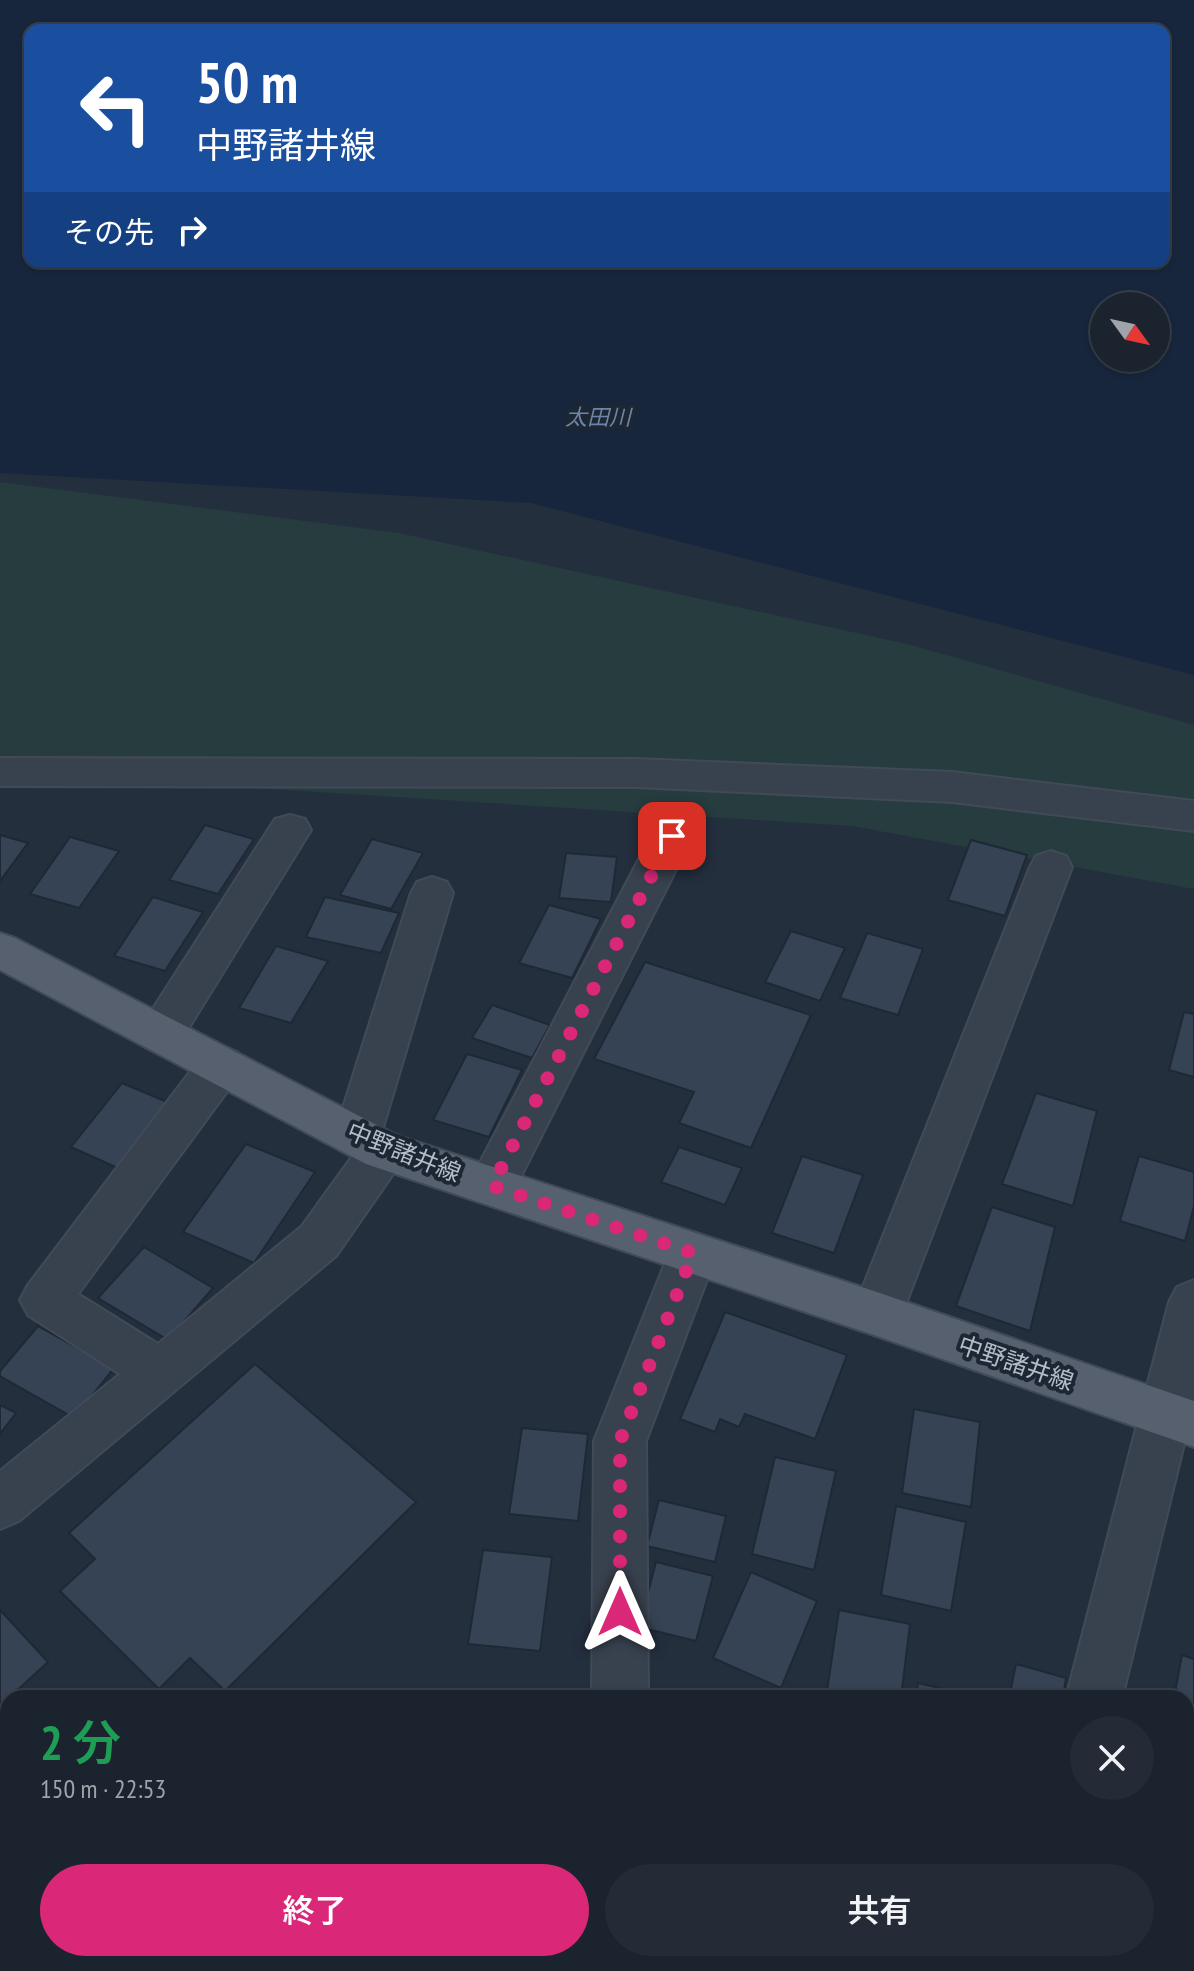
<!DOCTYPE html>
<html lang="ja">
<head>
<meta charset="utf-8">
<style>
	:root { --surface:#1b232e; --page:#242b36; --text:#f1f3f6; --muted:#a0a4aa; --line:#39404a; --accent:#db2777 }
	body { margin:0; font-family:"PT Sans Narrow","Noto Sans JP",sans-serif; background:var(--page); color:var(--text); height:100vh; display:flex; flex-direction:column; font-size:30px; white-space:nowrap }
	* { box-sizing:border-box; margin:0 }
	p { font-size:26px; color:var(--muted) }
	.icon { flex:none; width:44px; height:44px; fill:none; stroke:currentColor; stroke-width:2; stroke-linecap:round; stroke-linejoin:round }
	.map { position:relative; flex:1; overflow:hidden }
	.side { position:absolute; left:0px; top:1690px; width:1194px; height:282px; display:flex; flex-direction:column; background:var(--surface); border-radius:24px 24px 0 0; box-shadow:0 2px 6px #0004,0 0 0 2px var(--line) }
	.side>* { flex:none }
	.guide { position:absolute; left:24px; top:24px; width:1146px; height:244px; border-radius:16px; box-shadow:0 2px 6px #0004,0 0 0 2px var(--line); background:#1a4fa0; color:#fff; overflow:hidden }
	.needle { width:52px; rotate:123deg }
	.fabs { position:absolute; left:1090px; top:292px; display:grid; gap:16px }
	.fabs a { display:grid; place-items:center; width:80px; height:80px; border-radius:50%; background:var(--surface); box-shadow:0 2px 6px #0004,0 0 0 2px var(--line); font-size:40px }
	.pin { position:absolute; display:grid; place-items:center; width:68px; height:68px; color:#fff; margin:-34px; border-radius:16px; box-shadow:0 4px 12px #0006 }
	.me { position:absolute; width:88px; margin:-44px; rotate:0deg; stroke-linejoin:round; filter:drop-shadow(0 0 6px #0008) }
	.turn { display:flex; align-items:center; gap:28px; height:168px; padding:0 40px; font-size:36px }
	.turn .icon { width:104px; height:104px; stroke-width:2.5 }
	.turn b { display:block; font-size:56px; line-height:68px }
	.then { display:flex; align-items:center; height:76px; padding:0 40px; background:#0003; gap:16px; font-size:30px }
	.round { display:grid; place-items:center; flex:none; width:84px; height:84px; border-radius:42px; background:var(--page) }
	.summary { display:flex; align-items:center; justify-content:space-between; height:136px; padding:0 40px }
	h1 { font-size:48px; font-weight:600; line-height:60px; color:#1e9e55 }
	.button { display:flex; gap:16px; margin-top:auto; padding:16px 40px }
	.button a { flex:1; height:92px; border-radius:48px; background:var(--accent); color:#fff; font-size:32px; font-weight:600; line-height:92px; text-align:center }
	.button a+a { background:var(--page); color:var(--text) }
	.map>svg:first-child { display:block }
</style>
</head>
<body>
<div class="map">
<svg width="1194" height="1971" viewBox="0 0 1194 1971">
	<rect width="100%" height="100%" fill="#242f3e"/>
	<polygon fill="#263c3f" points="0,482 399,533 907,644 1194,725 1194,889 852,826 0,772"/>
	<path fill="#17263c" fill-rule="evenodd" d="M 0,0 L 1194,0 L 1194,675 L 531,503 L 0,473 ZM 30,30 L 1164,30 L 1164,262 L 30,262 ZM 1104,306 L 1156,306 L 1156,358 L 1104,358 Z"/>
	<g fill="#364354" stroke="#1f2835" stroke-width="2">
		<polygon points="205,825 254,839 218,894 169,880"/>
		<polygon points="0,835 28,843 0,881"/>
		<polygon points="70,837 119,851 79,908 30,894"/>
		<polygon points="372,839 423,853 391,909 340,895"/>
		<polygon points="971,840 1027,855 1005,916 948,900"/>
		<polygon points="566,853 617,857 611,902 559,898"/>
		<polygon points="153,897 203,912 165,971 114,956"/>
		<polygon points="325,897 399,913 381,953 306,937"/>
		<polygon points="549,905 601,919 572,978 519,963"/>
		<polygon points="791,931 845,948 820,1001 765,982"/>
		<polygon points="867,933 923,949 898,1015 840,998"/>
		<polygon points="276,946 328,961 291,1023 239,1008"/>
		<polygon points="645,962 811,1015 751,1148 679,1123 694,1092 594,1059"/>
		<polygon points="492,1005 550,1025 532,1058 472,1038"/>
		<polygon points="1184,1012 1194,1014 1194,1077 1169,1070"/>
		<polygon points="467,1054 522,1070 489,1137 433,1120"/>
		<polygon points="122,1083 172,1104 122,1170 71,1147"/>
		<polygon points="1036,1093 1097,1111 1073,1206 1002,1184"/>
		<polygon points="246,1144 315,1172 254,1263 183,1232"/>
		<polygon points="679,1147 742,1168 725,1205 661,1182"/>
		<polygon points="802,1156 863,1175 834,1253 772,1233"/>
		<polygon points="1139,1156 1194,1172 1194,1206 1185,1241 1120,1221"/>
		<polygon points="992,1207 1055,1227 1030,1331 956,1306"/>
		<polygon points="144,1247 213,1288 168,1340 98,1298"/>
		<polygon points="725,1312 847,1355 815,1439 745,1414 739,1427 720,1419 715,1432 680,1419"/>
		<polygon points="38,1326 114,1368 74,1418 0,1376 0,1371"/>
		<polygon points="255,1364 416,1502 225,1691 190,1658 159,1689 60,1591 95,1559 69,1533"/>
		<polygon points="0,1405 16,1413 0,1434"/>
		<polygon points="914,1409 980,1422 971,1507 902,1493"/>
		<polygon points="522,1428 588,1434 578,1521 509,1514"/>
		<polygon points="775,1457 836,1471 814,1570 752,1554"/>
		<polygon points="659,1500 726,1516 715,1562 647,1546"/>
		<polygon points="896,1506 966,1522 951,1611 881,1595"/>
		<polygon points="483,1550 552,1557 540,1651 468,1644"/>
		<polygon points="656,1562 713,1576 696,1641 639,1627"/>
		<polygon points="751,1572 817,1601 781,1688 713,1658"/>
		<polygon points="0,1610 48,1662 0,1706"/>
		<polygon points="839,1610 910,1624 901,1698 826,1698"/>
		<polygon points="1182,1655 1194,1659 1194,1764 1186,1762 1186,1698 1174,1698"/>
		<polygon points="1016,1664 1066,1678 1063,1698 1009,1698"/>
		<polygon points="918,1683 982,1698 916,1698"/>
		<polygon points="1186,1779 1194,1781 1194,1834 1186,1832"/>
		<polygon points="8,1820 8,1898 0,1904 0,1826"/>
		<polygon points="1186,1889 1194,1906 1194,1935 1186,1938"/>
		<polygon points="8,1962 46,1964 55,1971 1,1971"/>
		<polygon points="108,1964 195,1964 197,1971 110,1971"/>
		<polygon points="486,1964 532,1964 534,1971 461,1971"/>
		<polygon points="559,1964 625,1964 626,1971 560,1971"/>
		<polygon points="898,1964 983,1964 981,1971 896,1971"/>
	</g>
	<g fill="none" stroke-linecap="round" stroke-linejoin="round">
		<defs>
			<g id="minor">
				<polygon points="0,758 636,759 952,772 1194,801 1194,831 952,802 636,787 0,786"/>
				<polygon points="290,815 305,819 311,830 177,1047 161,1052 145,1047 139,1034 145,1021 275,819"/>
				<polygon points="672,821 687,825 693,836 509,1200 492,1206 475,1200 468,1186 475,1172 651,836 657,825"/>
				<polygon points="1051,851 1066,856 1072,867 902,1314 895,1329 877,1336 859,1329 852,1314 1030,867 1036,856"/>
				<polygon points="432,877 447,882 453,893 382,1131 400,1136 406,1150 400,1164 336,1256 19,1521 0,1529 0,1471 120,1374 28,1315 20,1300 28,1285 205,1052 221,1047 237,1052 244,1065 237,1078 78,1294 158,1344 302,1226 354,1154 341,1150 334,1136 411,893 417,882"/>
				<polygon points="693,1232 710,1238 717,1253 646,1441 648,1698 592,1698 594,1441 669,1253 676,1238"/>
				<polygon points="1194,1280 1194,1403 1122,1698 1066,1698 1169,1302 1177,1287"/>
				<polygon points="8,1755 8,1813 0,1815 0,1757"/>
				<polygon points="267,1964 327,1964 330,1971 270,1971"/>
				<polygon points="625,1964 685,1964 686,1971 626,1971"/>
			</g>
			<polygon id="major" points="0,933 15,938 398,1136 877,1292 1194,1401 1194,1447 877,1336 366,1164 0,970"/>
		</defs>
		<use href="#minor" stroke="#414a57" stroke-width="4"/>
		<use href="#major" stroke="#414a57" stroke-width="4"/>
		<use href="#minor" fill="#38414e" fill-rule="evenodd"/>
		<use href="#major" fill="#56606e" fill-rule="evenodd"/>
	</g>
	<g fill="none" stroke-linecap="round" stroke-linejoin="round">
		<polyline stroke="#db2777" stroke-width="14" stroke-dasharray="0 25.2" points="620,1612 620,1441 693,1253 492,1186 672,836"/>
	</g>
	<g text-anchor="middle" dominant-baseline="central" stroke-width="8" stroke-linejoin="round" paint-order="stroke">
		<g font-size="22" font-style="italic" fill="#6d86a8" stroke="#1d2633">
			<text x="598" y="417">太田川</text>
		</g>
		<g font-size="24" fill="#b4bcc9" stroke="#1d2633">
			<text transform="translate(404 1152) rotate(22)">中野諸井線</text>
			<text transform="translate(1016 1363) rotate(19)">中野諸井線</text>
		</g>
	</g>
</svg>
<div class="fabs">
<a><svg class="needle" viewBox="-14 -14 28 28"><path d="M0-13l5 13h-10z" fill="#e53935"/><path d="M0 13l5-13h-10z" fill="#a0a4aa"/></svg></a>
</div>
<div class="pin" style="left:672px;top:836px;background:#d93025"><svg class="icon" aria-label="arrive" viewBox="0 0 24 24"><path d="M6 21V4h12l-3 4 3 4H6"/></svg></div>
<svg class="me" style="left:620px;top:1612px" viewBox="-20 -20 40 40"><path d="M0-17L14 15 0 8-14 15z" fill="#db2777" stroke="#fff" stroke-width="4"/></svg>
<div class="guide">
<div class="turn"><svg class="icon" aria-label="left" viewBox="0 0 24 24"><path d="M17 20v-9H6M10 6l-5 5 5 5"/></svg><div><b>50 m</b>中野諸井線</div></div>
<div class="then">その先<svg class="icon" aria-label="right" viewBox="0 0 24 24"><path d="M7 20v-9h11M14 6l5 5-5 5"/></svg></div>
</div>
<section class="side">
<div class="summary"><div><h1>2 分</h1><p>150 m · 22:53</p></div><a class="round"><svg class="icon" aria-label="close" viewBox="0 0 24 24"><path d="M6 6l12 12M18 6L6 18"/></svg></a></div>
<div class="button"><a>終了</a><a>共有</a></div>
</section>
</div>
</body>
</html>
